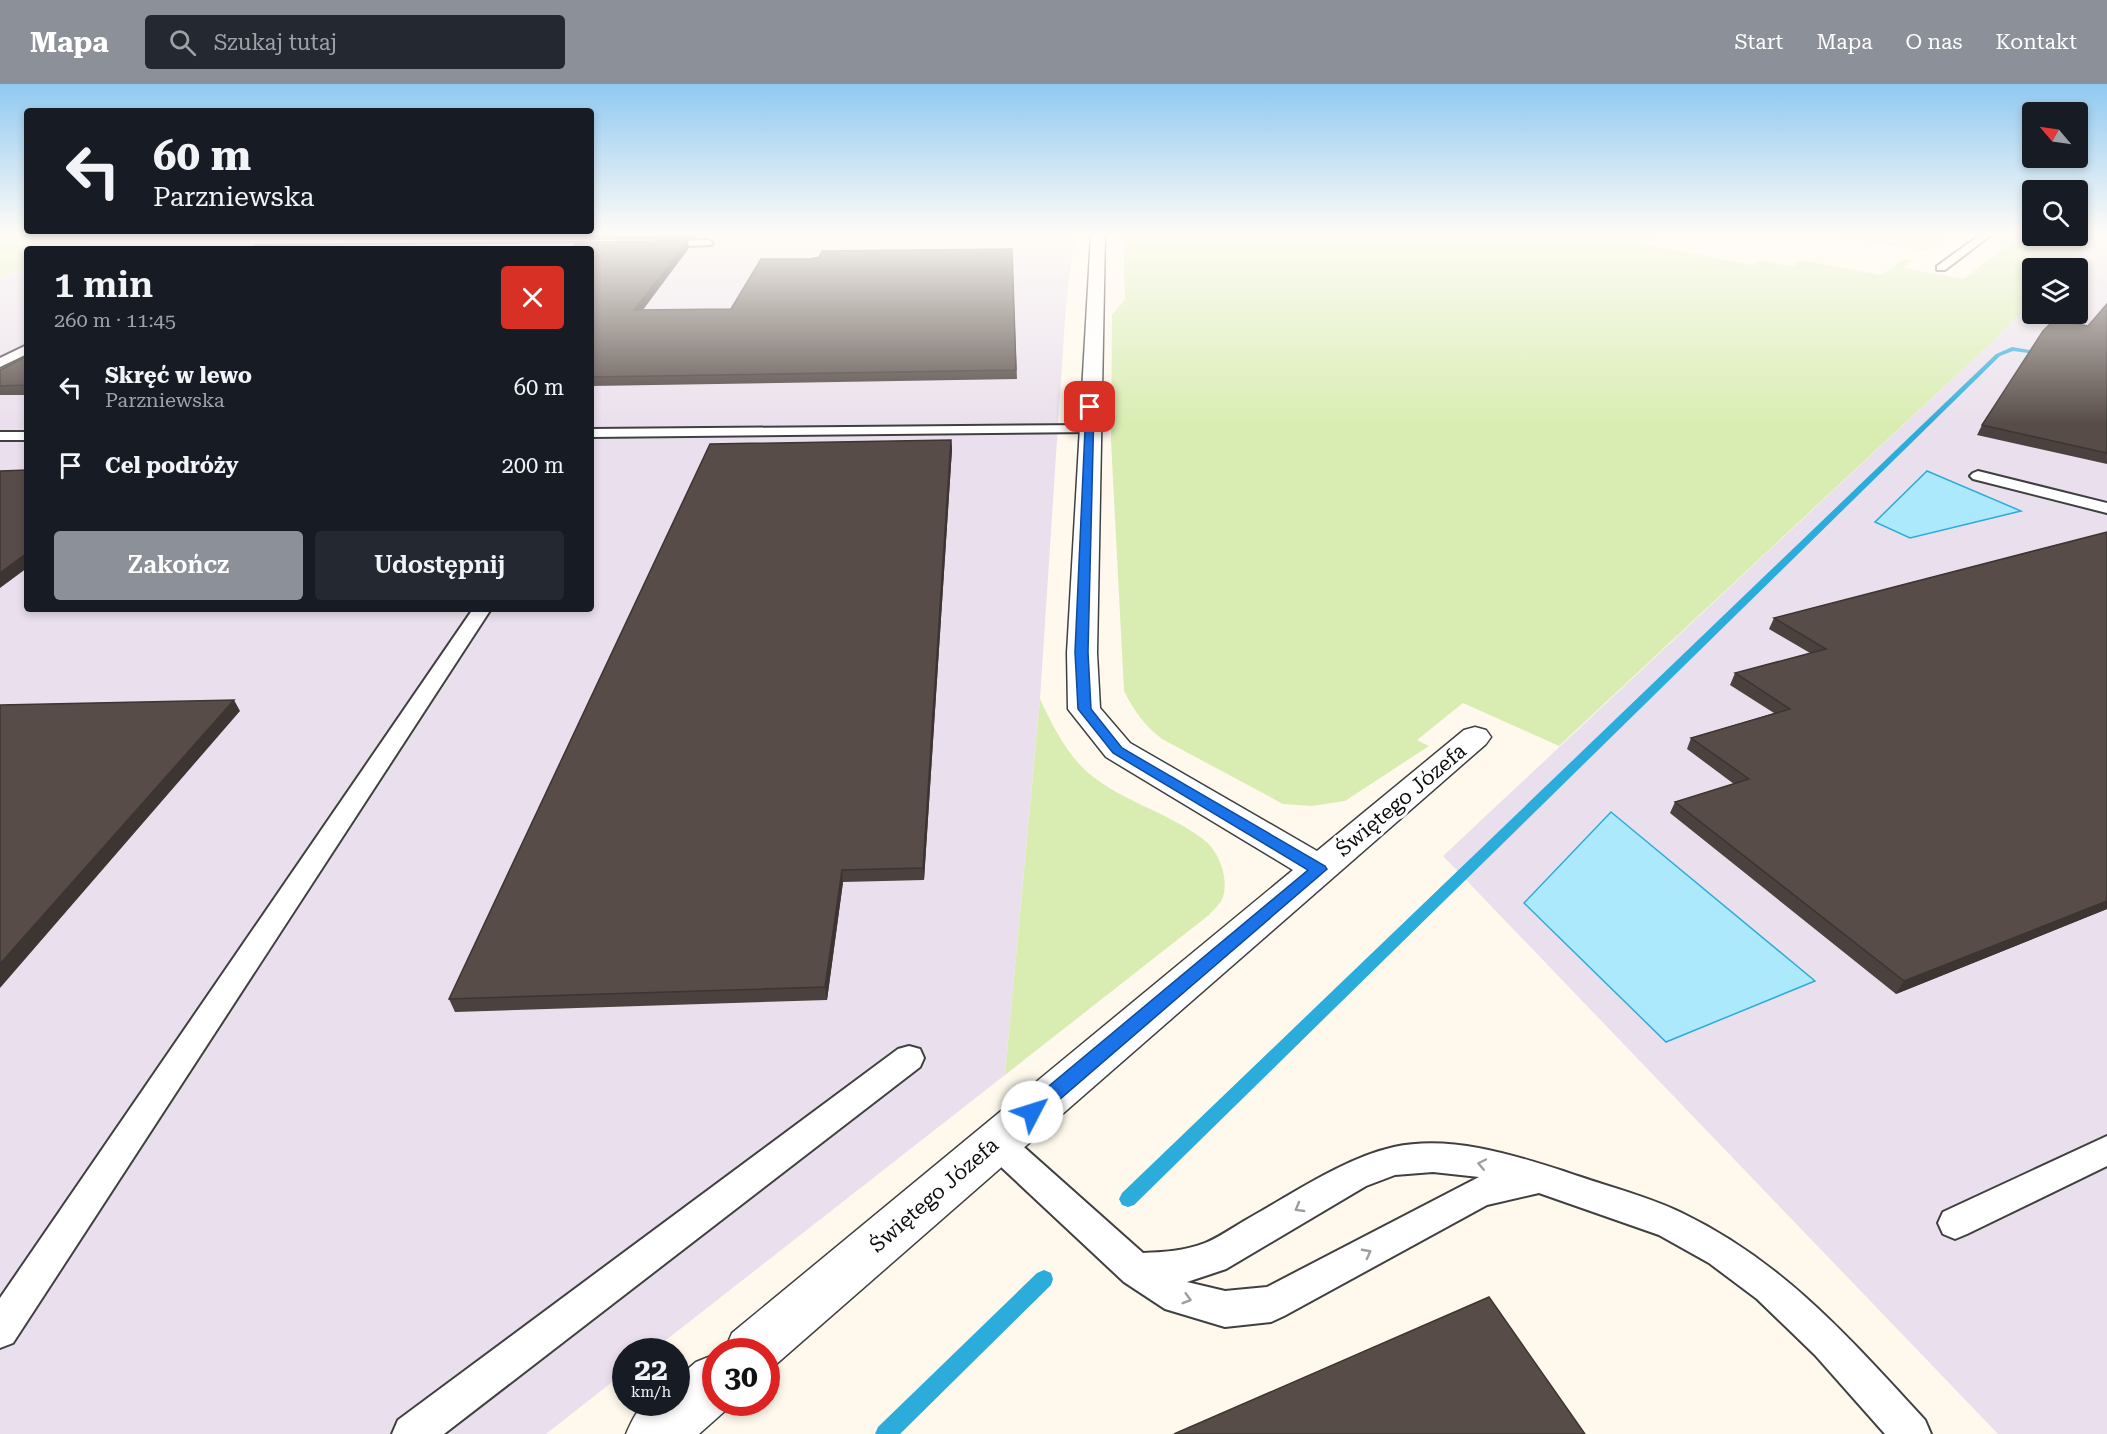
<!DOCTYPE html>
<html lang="pl">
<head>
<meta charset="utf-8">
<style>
	:root { --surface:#171b24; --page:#242831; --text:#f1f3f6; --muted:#9ea1a6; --accent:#8c9099 }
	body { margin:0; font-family:"Roboto Serif",serif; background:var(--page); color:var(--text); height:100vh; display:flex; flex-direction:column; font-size:22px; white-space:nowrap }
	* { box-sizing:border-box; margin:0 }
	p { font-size:20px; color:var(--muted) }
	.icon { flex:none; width:33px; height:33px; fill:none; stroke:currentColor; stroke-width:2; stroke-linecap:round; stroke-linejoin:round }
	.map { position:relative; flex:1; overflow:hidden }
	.details { position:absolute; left:24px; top:162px; width:570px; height:366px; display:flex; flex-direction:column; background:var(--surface); border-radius:6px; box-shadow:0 3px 9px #0003 }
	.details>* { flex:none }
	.guide { position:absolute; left:24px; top:24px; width:570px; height:126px; border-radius:6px; box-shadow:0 3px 9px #0003; background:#171b24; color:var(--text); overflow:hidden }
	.needle { width:39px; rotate:299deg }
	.tools { position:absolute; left:2022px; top:18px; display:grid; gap:12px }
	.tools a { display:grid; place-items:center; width:66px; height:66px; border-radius:6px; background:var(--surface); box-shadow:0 3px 9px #0003; font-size:30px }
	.speed { position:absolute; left:612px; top:1254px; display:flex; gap:12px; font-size:30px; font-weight:700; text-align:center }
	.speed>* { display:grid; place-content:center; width:78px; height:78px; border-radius:50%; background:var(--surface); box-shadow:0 3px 9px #0003; line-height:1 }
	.speed small { font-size:15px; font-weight:400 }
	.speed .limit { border:9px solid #d22; background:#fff; color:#111 }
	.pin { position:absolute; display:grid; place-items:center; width:51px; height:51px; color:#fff; margin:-26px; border-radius:12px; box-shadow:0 3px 9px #0006 }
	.me { position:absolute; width:66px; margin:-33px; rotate:50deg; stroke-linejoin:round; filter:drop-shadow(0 0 4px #0008) }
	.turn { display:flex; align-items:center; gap:21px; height:126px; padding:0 30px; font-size:27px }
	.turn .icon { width:78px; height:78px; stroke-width:2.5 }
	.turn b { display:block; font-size:42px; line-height:51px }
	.round { display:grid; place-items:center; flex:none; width:63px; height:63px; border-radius:6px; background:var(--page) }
	.head { display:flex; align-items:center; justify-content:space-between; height:102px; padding:0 30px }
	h1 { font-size:36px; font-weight:600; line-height:45px }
	.primary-button { display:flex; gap:12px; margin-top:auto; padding:12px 30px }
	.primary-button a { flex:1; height:69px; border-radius:6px; background:var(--accent); color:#fff; font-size:24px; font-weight:600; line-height:69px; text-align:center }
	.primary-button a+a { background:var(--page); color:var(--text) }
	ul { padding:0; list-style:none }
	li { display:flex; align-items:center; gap:18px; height:78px; padding:0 30px }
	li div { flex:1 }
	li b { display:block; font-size:22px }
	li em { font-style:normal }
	header { display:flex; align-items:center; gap:36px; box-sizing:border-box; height:84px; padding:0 30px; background:var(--accent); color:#fff }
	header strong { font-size:28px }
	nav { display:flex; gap:33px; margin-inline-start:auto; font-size:21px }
	.search { width:420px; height:54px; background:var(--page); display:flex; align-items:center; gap:15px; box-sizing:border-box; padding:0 21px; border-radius:6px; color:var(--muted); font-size:22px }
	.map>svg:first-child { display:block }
</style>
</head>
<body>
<header>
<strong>Mapa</strong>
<div class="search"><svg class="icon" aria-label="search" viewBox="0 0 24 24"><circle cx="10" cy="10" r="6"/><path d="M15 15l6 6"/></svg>Szukaj tutaj</div>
<nav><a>Start</a><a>Mapa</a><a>O nas</a><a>Kontakt</a></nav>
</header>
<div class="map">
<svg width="2107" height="1350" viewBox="0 0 2107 1350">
	<rect width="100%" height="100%" fill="#fff9ed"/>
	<g fill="#eae0ed">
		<polygon points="97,151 1075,151 1066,220 1040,615 1005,991 652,1267 626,1268 625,1288 546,1350 0,1350 0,194 27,182 27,525 591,525 591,165 66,165"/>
		<polygon points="2099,151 2107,151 2107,1350 1998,1350 1443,772 1995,255 2032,216 2032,230 2078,230 2078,184 2064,184"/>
	</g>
	<g fill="#d9edb3">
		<polygon points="0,151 97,151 66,165 27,165 27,182 0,194"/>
		<path d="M 1123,151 L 1659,151 L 1642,160 L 1753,181 L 1763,176 L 1793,183 L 1797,181 L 1793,180 L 1801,176 L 1881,191 L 1904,175 L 1914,176 L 1903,184 L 1964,195 L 2020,151 L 2094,151 L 2064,184 L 2032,184 L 2032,216 L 1995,255 L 1559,662 L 1463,619 L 1417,656 L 1429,662 L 1345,717 L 1312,722 L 1283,720 L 1162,655 C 1144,641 1134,627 1124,607 L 1111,357 L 1112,231 L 1125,215 Z"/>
		<path d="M 1040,615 C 1051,638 1063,663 1081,682 C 1113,715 1167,727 1203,755 C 1219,767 1229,794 1223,813 C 1221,820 1213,826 1209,831 L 1005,991 Z"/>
	</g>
	<polygon fill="#dce3bc" points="1825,151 1950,151 1927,167"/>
	<g fill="#ace9fc" stroke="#2cacda" stroke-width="1.5">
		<polygon points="1927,387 2021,427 1910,454 1875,438"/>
		<polygon points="1611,728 1815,897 1666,958 1524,819"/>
	</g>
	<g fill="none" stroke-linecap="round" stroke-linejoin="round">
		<g fill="#2cacda" fill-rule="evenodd">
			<polygon points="2012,263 2047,269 2044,271 2013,267 2000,272 1134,1121 1128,1123 1122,1121 1119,1115 1122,1109 1996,270"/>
			<polygon points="1044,1186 1051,1189 1053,1195 1051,1201 900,1350 875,1350 878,1343 1037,1189"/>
		</g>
		<defs>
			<g id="service">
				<polygon points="1980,151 1991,151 1945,186 1937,186 1937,182"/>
				<polygon points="708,156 713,159 711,161 657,163 652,160 657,157"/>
				<polygon points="606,159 606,163 603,164 251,165 256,162"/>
				<polygon points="27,261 27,270 0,283 0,274"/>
				<polygon points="1089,341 1094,342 1096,345 1094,348 591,353 591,345"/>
				<rect x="0" y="348" width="27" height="8"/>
				<polygon points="1978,387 2107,419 2107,429 1973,395 1970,392 1973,389"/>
				<polygon points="473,525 491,525 13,1259 0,1264 0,1214"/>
				<polygon points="909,962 920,965 924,974 920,983 444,1350 392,1350 398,1336 898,965"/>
				<path d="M 996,1044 L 1007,1048 L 1143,1169 C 1164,1168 1184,1167 1205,1159 C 1218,1154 1232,1144 1244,1137 C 1289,1112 1344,1074 1394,1063 C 1449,1051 1511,1070 1563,1087 C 1602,1101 1645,1111 1682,1129 C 1784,1178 1850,1255 1925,1336 L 1931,1350 L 1885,1350 L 1815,1271 L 1757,1215 L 1709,1179 L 1659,1151 L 1539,1109 L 1487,1121 L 1284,1232 L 1271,1238 L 1225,1243 L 1165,1225 L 1124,1198 L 985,1068 L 980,1058 L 985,1048 ZM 1433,1088 L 1479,1093 L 1267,1203 L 1225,1207 L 1187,1198 L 1226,1185 L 1366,1102 L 1395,1091 Z"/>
				<polygon points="2107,1052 2107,1082 1967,1150 1955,1155 1943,1150 1938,1139 1943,1128"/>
			</g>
			<g id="minor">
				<polygon points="1091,151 1105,151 1097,569 1100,624 1130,659 1317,767 1464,646 1475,643 1486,646 1491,653 1486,660 766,1289 766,1268 724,1268 732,1249 1293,786 1106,673 1068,625 1067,569"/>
				<path d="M 716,1270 L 716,1318 L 735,1318 L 699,1350 L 626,1350 C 640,1318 643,1318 676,1318 L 676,1295 L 696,1278 Z"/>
			</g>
		</defs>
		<use href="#service" stroke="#404040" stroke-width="4"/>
		<use href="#minor" stroke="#404040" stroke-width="3"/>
		<use href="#service" fill="#fff" fill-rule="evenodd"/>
		<use href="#minor" fill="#fff" fill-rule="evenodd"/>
	</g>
	<g fill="#4b413e">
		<polygon points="589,151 699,151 696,155 590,156"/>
		<polygon points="689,164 643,226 731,225 811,175 1012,165 1017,295 591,302 591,165"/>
		<polygon points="2107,220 2107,380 1977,351 1982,341 2088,242"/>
		<polygon points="27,272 27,311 0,311 0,286"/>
		<polygon points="951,356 952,365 924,796 843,798 827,916 455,928 449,915"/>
		<polygon points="2107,448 2107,825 1896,910 1670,729 1675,718 1734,700 1687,665 1691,654 1774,629 1730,601 1735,589 1810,569 1769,545 1774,534"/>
	</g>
	<g fill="#3d3532">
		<polygon points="688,157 689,164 636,234 634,226"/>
		<polygon points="951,356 952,365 924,796 923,784"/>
		<polygon points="27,469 27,484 0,504 0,489"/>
		<polygon points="234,616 240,627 0,904 0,880"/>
		<polygon points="842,786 843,798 827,916 825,903"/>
		<polygon points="2107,817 2107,825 1896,910 1904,897"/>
	</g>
	<g fill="#574c48" stroke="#3d3532" stroke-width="1.5">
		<polygon points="688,157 634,226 731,225 761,175 811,175 819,173 822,167 1012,165 1016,286 591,293 591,165 569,165 578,158"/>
		<polygon points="2107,220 2107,369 1982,341 2043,247 2054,236 2088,242"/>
		<polygon points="27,272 27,301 0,302 0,286"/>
		<polygon points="951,356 923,784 842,786 825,903 449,915 710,360"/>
		<polygon points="27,386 27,469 0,489 0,387"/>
		<polygon points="2107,448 2107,817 1904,897 1675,718 1749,695 1691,654 1790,625 1735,589 1826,565 1774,534"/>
		<polygon points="234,616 0,880 0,621"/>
		<polygon points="1489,1213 1585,1350 1174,1350"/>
	</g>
	<defs><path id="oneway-chevron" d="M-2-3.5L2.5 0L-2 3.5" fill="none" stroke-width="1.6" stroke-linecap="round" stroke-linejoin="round" transform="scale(1.5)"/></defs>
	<g stroke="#9e9e9e">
		<use href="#oneway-chevron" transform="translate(1482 1080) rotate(-168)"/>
		<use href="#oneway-chevron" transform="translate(1299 1124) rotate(150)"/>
		<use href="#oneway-chevron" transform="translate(1367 1169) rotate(-28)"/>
		<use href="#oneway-chevron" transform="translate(1187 1215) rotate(16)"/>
	</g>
	<linearGradient id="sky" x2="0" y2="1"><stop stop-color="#90c9f0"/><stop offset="0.44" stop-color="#fffcf7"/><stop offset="1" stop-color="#fffcf7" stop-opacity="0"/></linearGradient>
	<rect width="2107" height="340" fill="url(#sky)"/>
	<polygon fill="#1a73e8" stroke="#114b97" stroke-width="1.5" points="1090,321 1094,323 1088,568 1091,625 1122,664 1325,782 1327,785 1038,1034 1032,1036 1025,1034 1022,1028 1025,1022 1308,786 1113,669 1078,625 1075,568 1086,323"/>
	<g text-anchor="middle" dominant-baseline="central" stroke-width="6" stroke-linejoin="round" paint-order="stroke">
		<g font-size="21" fill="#0d0d0d" stroke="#fff">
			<text transform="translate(1401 716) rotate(-40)">Świętego Józefa</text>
			<text transform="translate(934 1111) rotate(-41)">Świętego Józefa</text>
		</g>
	</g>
</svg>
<div class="tools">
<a><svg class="needle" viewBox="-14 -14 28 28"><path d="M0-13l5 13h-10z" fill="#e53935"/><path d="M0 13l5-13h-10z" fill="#9ea1a6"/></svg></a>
<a><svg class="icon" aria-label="search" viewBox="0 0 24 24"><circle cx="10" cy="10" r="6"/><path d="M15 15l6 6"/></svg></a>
<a><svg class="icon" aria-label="layers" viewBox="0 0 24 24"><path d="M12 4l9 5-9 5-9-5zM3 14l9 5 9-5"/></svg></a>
</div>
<div class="speed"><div>22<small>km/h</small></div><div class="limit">30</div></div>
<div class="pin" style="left:1090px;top:323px;background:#d93025"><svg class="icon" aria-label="arrive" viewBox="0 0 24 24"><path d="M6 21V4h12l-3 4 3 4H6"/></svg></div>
<svg class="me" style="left:1032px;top:1028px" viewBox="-20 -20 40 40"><circle r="19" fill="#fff"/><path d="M0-13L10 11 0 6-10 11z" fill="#1a73e8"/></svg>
<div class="guide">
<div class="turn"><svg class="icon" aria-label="left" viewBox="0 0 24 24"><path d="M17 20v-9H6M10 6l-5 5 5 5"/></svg><div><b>60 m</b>Parzniewska</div></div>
</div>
<section class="details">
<div class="head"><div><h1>1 min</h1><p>260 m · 11:45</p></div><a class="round" style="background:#d93025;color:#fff"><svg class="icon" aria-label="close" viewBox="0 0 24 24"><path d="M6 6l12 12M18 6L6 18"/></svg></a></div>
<ul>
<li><svg class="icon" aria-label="left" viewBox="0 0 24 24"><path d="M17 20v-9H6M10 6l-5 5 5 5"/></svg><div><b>Skręć w lewo</b><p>Parzniewska</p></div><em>60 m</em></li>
<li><svg class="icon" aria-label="arrive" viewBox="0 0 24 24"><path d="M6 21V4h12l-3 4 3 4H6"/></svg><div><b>Cel podróży</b></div><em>200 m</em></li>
</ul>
<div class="primary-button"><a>Zakończ</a><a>Udostępnij</a></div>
</section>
</div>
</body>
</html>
